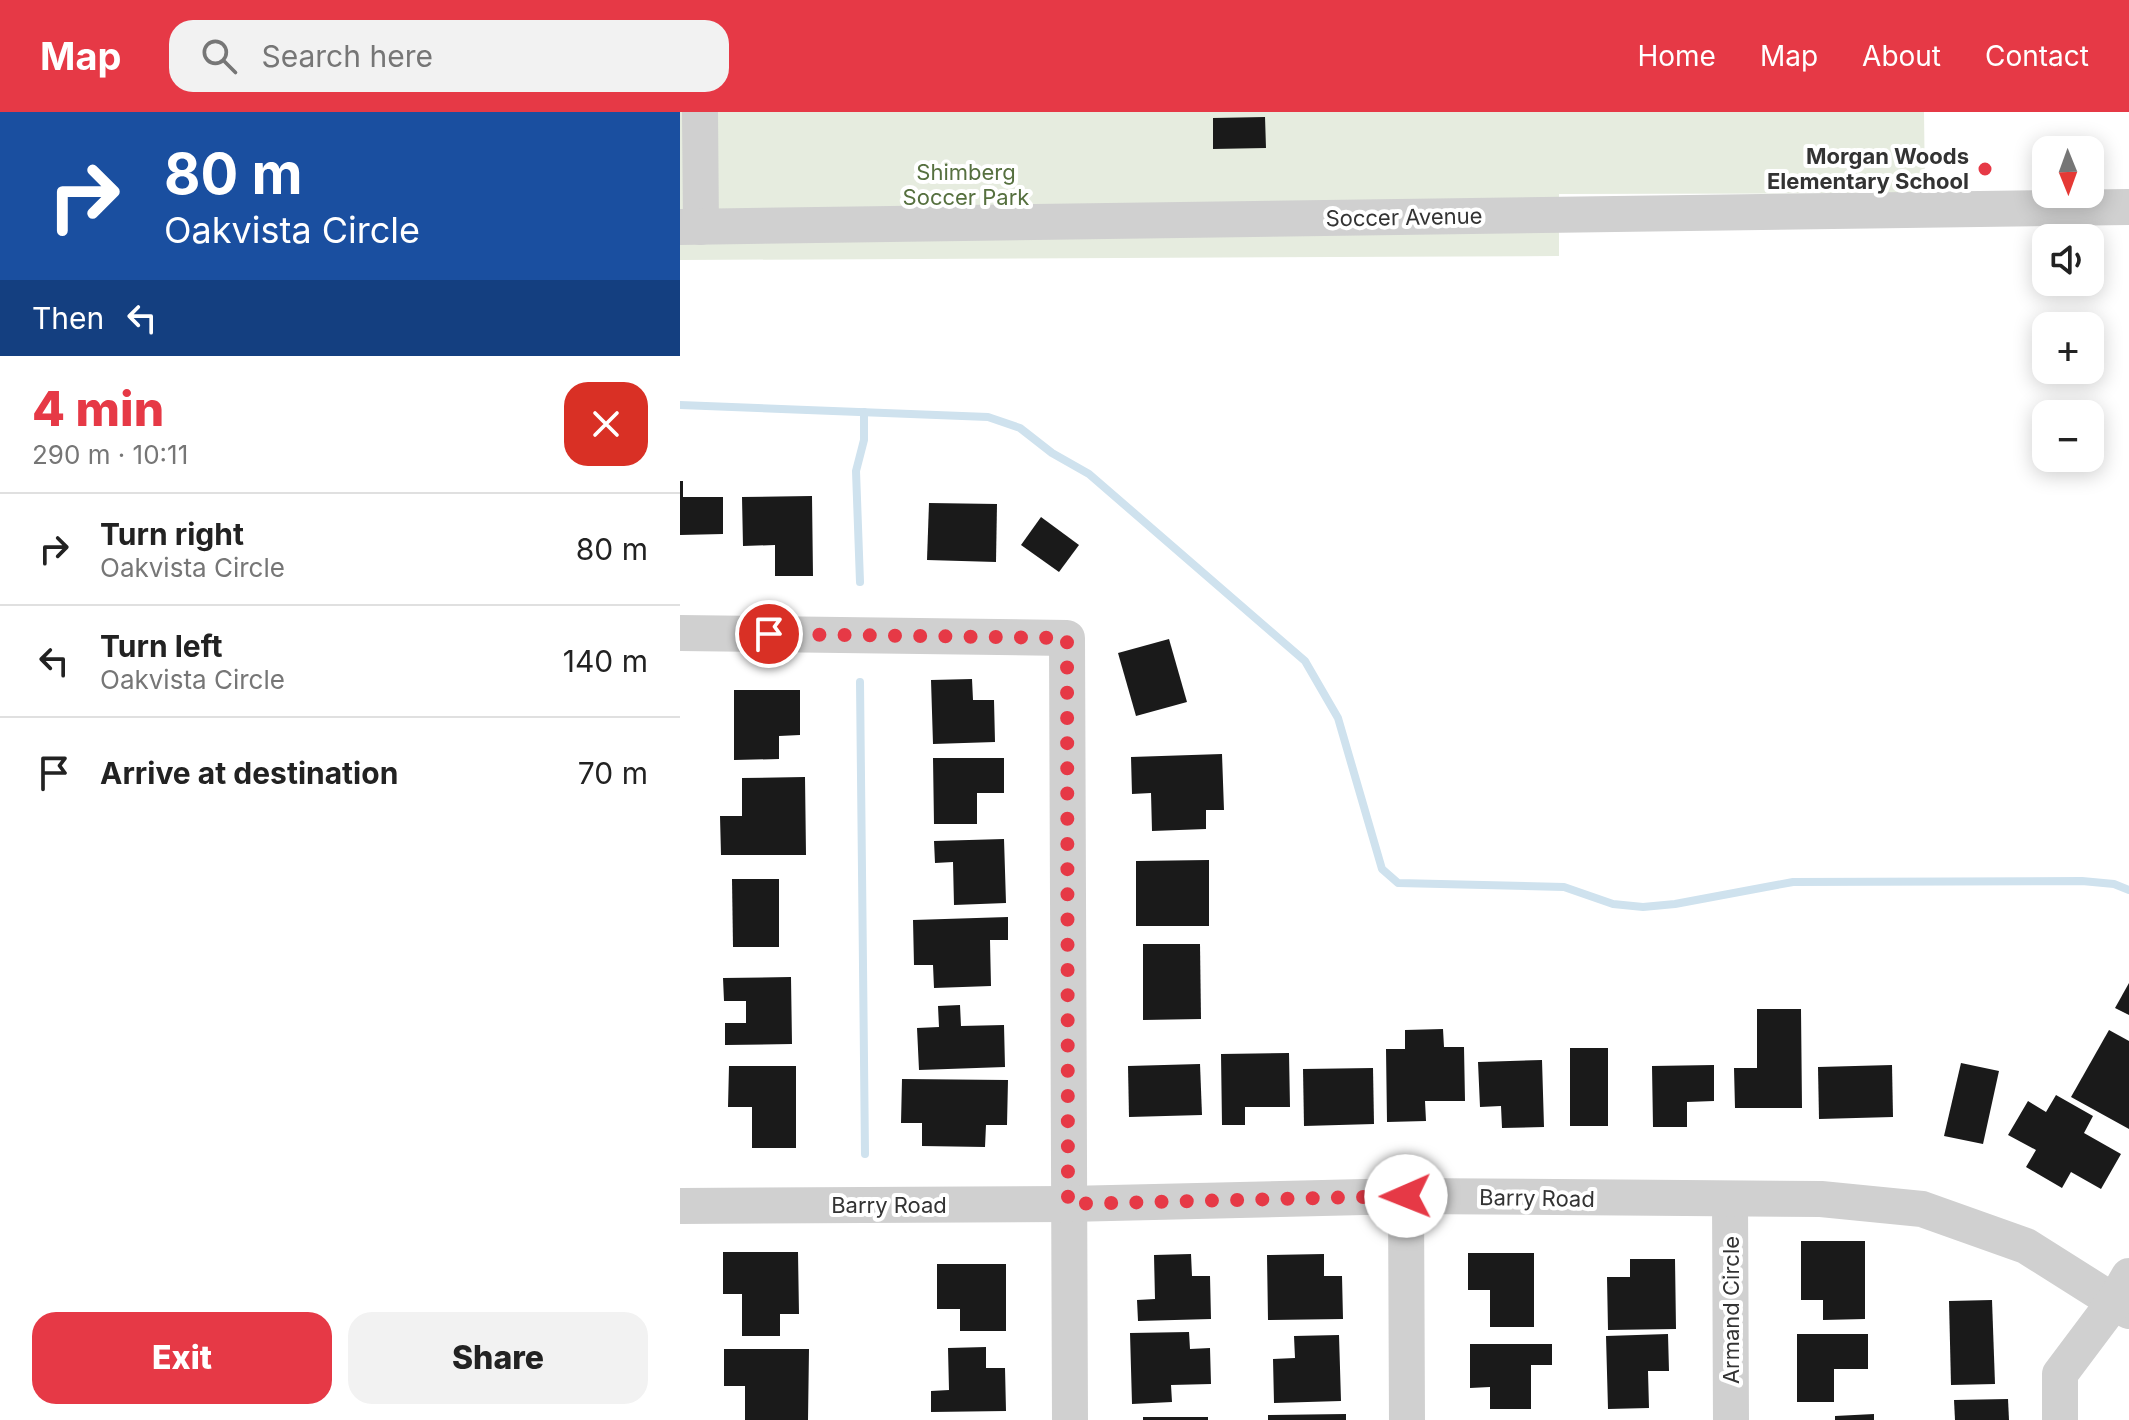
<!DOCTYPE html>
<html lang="en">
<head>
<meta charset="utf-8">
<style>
	:root { --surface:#fff; --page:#f2f2f2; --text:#222; --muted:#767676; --line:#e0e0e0; --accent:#e63946 }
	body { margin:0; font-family:Inter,sans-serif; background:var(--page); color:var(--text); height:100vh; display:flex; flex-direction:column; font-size:30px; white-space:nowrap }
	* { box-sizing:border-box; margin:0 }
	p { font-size:26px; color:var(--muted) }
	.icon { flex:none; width:44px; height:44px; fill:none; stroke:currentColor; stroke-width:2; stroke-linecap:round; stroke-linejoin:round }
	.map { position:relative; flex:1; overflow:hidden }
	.side { display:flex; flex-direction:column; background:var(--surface); width:680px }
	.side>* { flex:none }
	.banner { background:#1a4fa0; color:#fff; overflow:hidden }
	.needle { width:52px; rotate:179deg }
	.fabs { position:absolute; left:1352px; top:24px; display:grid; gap:16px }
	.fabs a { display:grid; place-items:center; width:72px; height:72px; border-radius:16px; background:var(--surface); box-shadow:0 4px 20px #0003; font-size:40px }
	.pin { position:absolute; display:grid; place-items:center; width:68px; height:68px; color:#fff; margin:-34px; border:4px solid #fff; border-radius:50%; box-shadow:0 2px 8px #0007 }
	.me { position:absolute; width:88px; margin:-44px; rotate:269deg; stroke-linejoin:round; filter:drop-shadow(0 0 6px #0008) }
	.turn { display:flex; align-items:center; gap:28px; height:168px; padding:0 32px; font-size:36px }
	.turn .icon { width:104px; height:104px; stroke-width:2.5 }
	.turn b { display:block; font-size:56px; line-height:68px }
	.then { display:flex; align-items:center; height:76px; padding:0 32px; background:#0003; gap:16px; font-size:30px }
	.round { display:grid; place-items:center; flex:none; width:84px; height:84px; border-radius:24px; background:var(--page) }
	.headline { display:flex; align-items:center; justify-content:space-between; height:136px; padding:0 32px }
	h1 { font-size:48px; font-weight:800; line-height:60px; color:var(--accent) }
	.cta { display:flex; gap:16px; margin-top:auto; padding:16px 32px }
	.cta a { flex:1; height:92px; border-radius:24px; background:var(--accent); color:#fff; font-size:32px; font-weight:800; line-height:92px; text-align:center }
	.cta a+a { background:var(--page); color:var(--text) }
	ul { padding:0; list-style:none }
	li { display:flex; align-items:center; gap:24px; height:112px; padding:0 32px; border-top:2px solid var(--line) }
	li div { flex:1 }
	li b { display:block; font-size:30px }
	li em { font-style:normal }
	header { display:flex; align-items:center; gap:48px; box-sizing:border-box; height:112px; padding:0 40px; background:var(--accent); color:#fff }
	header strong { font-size:38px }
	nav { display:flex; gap:44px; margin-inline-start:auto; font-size:28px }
	.search { width:560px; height:72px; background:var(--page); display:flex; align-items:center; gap:20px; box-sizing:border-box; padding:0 28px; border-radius:24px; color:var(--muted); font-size:30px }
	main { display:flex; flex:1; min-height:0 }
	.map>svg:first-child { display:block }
</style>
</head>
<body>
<header>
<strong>Map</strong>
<div class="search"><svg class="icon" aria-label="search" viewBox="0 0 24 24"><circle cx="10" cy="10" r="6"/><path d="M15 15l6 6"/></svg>Search here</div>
<nav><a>Home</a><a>Map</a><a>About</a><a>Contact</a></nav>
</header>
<main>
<section class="side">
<div class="banner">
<div class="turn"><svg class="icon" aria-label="right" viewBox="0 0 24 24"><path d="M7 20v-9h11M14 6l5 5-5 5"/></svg><div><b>80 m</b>Oakvista Circle</div></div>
<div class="then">Then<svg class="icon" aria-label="left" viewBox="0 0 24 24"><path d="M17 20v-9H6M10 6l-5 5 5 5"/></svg></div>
</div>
<div class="headline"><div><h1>4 min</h1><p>290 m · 10:11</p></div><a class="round" style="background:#d93025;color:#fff"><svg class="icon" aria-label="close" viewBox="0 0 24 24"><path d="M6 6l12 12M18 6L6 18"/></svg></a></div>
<ul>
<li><svg class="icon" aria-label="right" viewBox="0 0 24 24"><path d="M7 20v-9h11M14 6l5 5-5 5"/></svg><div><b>Turn right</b><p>Oakvista Circle</p></div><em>80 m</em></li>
<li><svg class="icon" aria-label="left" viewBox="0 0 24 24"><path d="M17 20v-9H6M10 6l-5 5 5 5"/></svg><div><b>Turn left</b><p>Oakvista Circle</p></div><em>140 m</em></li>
<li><svg class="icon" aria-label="arrive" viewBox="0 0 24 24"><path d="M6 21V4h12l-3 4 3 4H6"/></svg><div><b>Arrive at destination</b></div><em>70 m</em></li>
</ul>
<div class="cta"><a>Exit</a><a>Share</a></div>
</section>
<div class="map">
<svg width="1449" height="1308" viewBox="0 0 1449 1308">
	<rect width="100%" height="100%" fill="#fff"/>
	<polygon fill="#e6ecdf" points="0,0 1244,0 1245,81 879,82 879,144 0,148"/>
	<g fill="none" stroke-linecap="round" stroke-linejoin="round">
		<g stroke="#cfe2ee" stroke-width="8">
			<polyline points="0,293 308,305 340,316 372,341 409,362 625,549 658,606 702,757 718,771 884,775 933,792 963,795 995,792 1113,770 1402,769 1434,772 1449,778"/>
			<polyline points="180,470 176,359 184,328 184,300"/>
			<polyline points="180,570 185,1042"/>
		</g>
	</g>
	<g fill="#1a1a1a">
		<polygon points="585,5 586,36 533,37 533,6"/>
		<polygon points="0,369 3,369 3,385 43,385 43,422 0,423"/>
		<polygon points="132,384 133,464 95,464 95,433 63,434 62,385"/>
		<polygon points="249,391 317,392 316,450 247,448"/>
		<polygon points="361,405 399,433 379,460 341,433"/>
		<polygon points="489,527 507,590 456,604 438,541"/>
		<polygon points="292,567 293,588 314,588 315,630 253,632 251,568"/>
		<polygon points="54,578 120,578 120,623 99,624 99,647 54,648"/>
		<polygon points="542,642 544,698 526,698 526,717 472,719 471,681 452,682 451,645"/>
		<polygon points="253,646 324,646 324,681 297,681 297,712 254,712"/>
		<polygon points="125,665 126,743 41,743 40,704 62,704 62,666"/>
		<polygon points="324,727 326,791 274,793 273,750 255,751 254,729"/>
		<polygon points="529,748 529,814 456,814 456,749"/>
		<polygon points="52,767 99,767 99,835 53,835"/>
		<polygon points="328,805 328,828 310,828 311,874 254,876 253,853 234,853 233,808"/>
		<polygon points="463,832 520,832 521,907 463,908"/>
		<polygon points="111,865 112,932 45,933 45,911 66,911 66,889 44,889 43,866"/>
		<polygon points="1449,871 1449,903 1435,896"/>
		<polygon points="280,893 281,914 324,913 325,955 239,958 237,916 259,915 258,894"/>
		<polygon points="1077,897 1121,897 1122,996 1055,996 1054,956 1077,956"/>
		<polygon points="763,917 764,935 784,935 785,989 745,989 746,1009 707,1010 706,937 725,937 725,918"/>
		<polygon points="1429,918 1449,929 1449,1017 1391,985"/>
		<rect x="890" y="936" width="38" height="78"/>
		<polygon points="609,941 610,995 565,995 565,1013 542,1013 541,942"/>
		<polygon points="862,948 864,1015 822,1016 821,994 800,995 798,950"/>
		<polygon points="1281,951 1319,959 1303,1032 1264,1024"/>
		<polygon points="520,952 522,1003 449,1005 448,954"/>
		<polygon points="1034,953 1034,989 1007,990 1007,1015 973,1015 972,954"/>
		<polygon points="1212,953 1213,1005 1139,1007 1138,955"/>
		<polygon points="49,954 116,954 116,1036 72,1036 72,995 48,995"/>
		<polygon points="693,956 694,1012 624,1014 623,957"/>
		<polygon points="222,967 328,968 327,1013 306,1013 305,1035 242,1034 242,1011 221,1011"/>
		<polygon points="1376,983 1413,1004 1404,1021 1441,1042 1421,1077 1391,1060 1382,1076 1346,1055 1356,1038 1328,1023 1348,989 1366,1000"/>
		<polygon points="1121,1129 1185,1129 1185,1207 1143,1208 1143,1188 1121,1188"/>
		<polygon points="43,1140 118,1140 119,1202 100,1202 100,1224 62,1224 62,1182 43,1182"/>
		<polygon points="788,1141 854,1141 854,1215 810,1215 810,1178 788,1178"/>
		<polygon points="511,1142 512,1164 530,1164 531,1207 458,1209 457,1188 475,1187 474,1143"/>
		<polygon points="644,1142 644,1164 662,1164 663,1207 588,1208 587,1143"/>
		<polygon points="950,1147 995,1147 996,1217 928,1218 927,1165 950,1165"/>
		<polygon points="257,1152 326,1152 326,1219 280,1219 280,1197 257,1197"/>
		<polygon points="1312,1188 1315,1272 1271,1273 1269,1189"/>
		<polygon points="509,1220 510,1237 530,1236 531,1272 491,1273 492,1290 452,1292 450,1221"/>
		<polygon points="988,1222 989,1259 968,1259 969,1296 928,1297 926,1224"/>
		<polygon points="1117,1222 1188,1222 1188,1257 1154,1257 1154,1290 1117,1290"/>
		<polygon points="659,1223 661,1289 594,1291 593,1247 615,1246 614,1224"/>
		<polygon points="790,1232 872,1232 872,1253 851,1253 851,1297 810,1297 810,1275 790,1276"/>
		<polygon points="306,1235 306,1256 325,1256 326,1299 251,1300 251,1279 269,1278 268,1236"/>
		<polygon points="44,1237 129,1237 128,1308 65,1308 65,1274 44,1274"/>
		<polygon points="1328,1287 1329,1308 1275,1308 1274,1288"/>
		<polygon points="666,1302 666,1308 588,1308 588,1303"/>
		<polygon points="1194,1302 1194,1308 1155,1308 1155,1304"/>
		<rect x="463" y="1305" width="65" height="3"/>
	</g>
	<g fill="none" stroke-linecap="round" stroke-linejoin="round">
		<g stroke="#d0d0d0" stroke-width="36">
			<polyline points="20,0 21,115"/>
			<polyline points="0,115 1449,95"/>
			<polyline points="0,521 387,526 390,1308"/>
			<polyline points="726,1084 727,1308"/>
			<polyline points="1050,1088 1051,1308"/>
			<polyline points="0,1094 388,1092 726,1084 1141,1087 1242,1097 1346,1134 1449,1199"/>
			<polyline points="1380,1308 1380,1262 1434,1190 1449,1164"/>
		</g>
	</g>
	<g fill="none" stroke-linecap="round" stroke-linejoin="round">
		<polyline stroke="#e63946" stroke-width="14" stroke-dasharray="0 25.2" points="89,522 387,526 388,1092 726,1084"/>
	</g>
	<circle fill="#e63946" stroke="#fff" stroke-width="3" cx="1305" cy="57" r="8"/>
	<g text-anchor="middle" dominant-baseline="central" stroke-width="8" stroke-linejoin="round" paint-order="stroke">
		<g font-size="22" font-weight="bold" fill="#333" stroke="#fff" text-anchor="end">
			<text x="1289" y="44">Morgan Woods<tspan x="1289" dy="25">Elementary School</tspan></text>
		</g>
		<g font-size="22" fill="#56703f" stroke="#fff">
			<text x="286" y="60">Shimberg<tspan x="286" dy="25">Soccer Park</tspan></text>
		</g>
		<g font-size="22" fill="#333" stroke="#fff">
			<text transform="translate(724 105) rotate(-1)">Soccer Avenue</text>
			<text transform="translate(857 1086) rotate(1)">Barry Road</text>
			<text x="209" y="1093">Barry Road</text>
			<text transform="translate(1051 1198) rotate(-90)">Armand Circle</text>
		</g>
	</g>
</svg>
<div class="fabs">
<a><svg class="needle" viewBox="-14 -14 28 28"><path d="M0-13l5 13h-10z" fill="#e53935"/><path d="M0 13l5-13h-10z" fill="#767676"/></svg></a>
<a><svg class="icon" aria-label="sound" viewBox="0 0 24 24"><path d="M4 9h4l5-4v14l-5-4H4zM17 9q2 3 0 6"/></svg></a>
<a>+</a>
<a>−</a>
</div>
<div class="pin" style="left:89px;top:522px;background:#d93025"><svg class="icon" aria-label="arrive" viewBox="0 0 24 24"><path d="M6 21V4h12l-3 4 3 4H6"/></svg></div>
<svg class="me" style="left:726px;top:1084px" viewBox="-20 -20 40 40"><circle r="19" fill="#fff"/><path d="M0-13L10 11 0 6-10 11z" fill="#e63946"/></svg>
</div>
</main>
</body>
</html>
